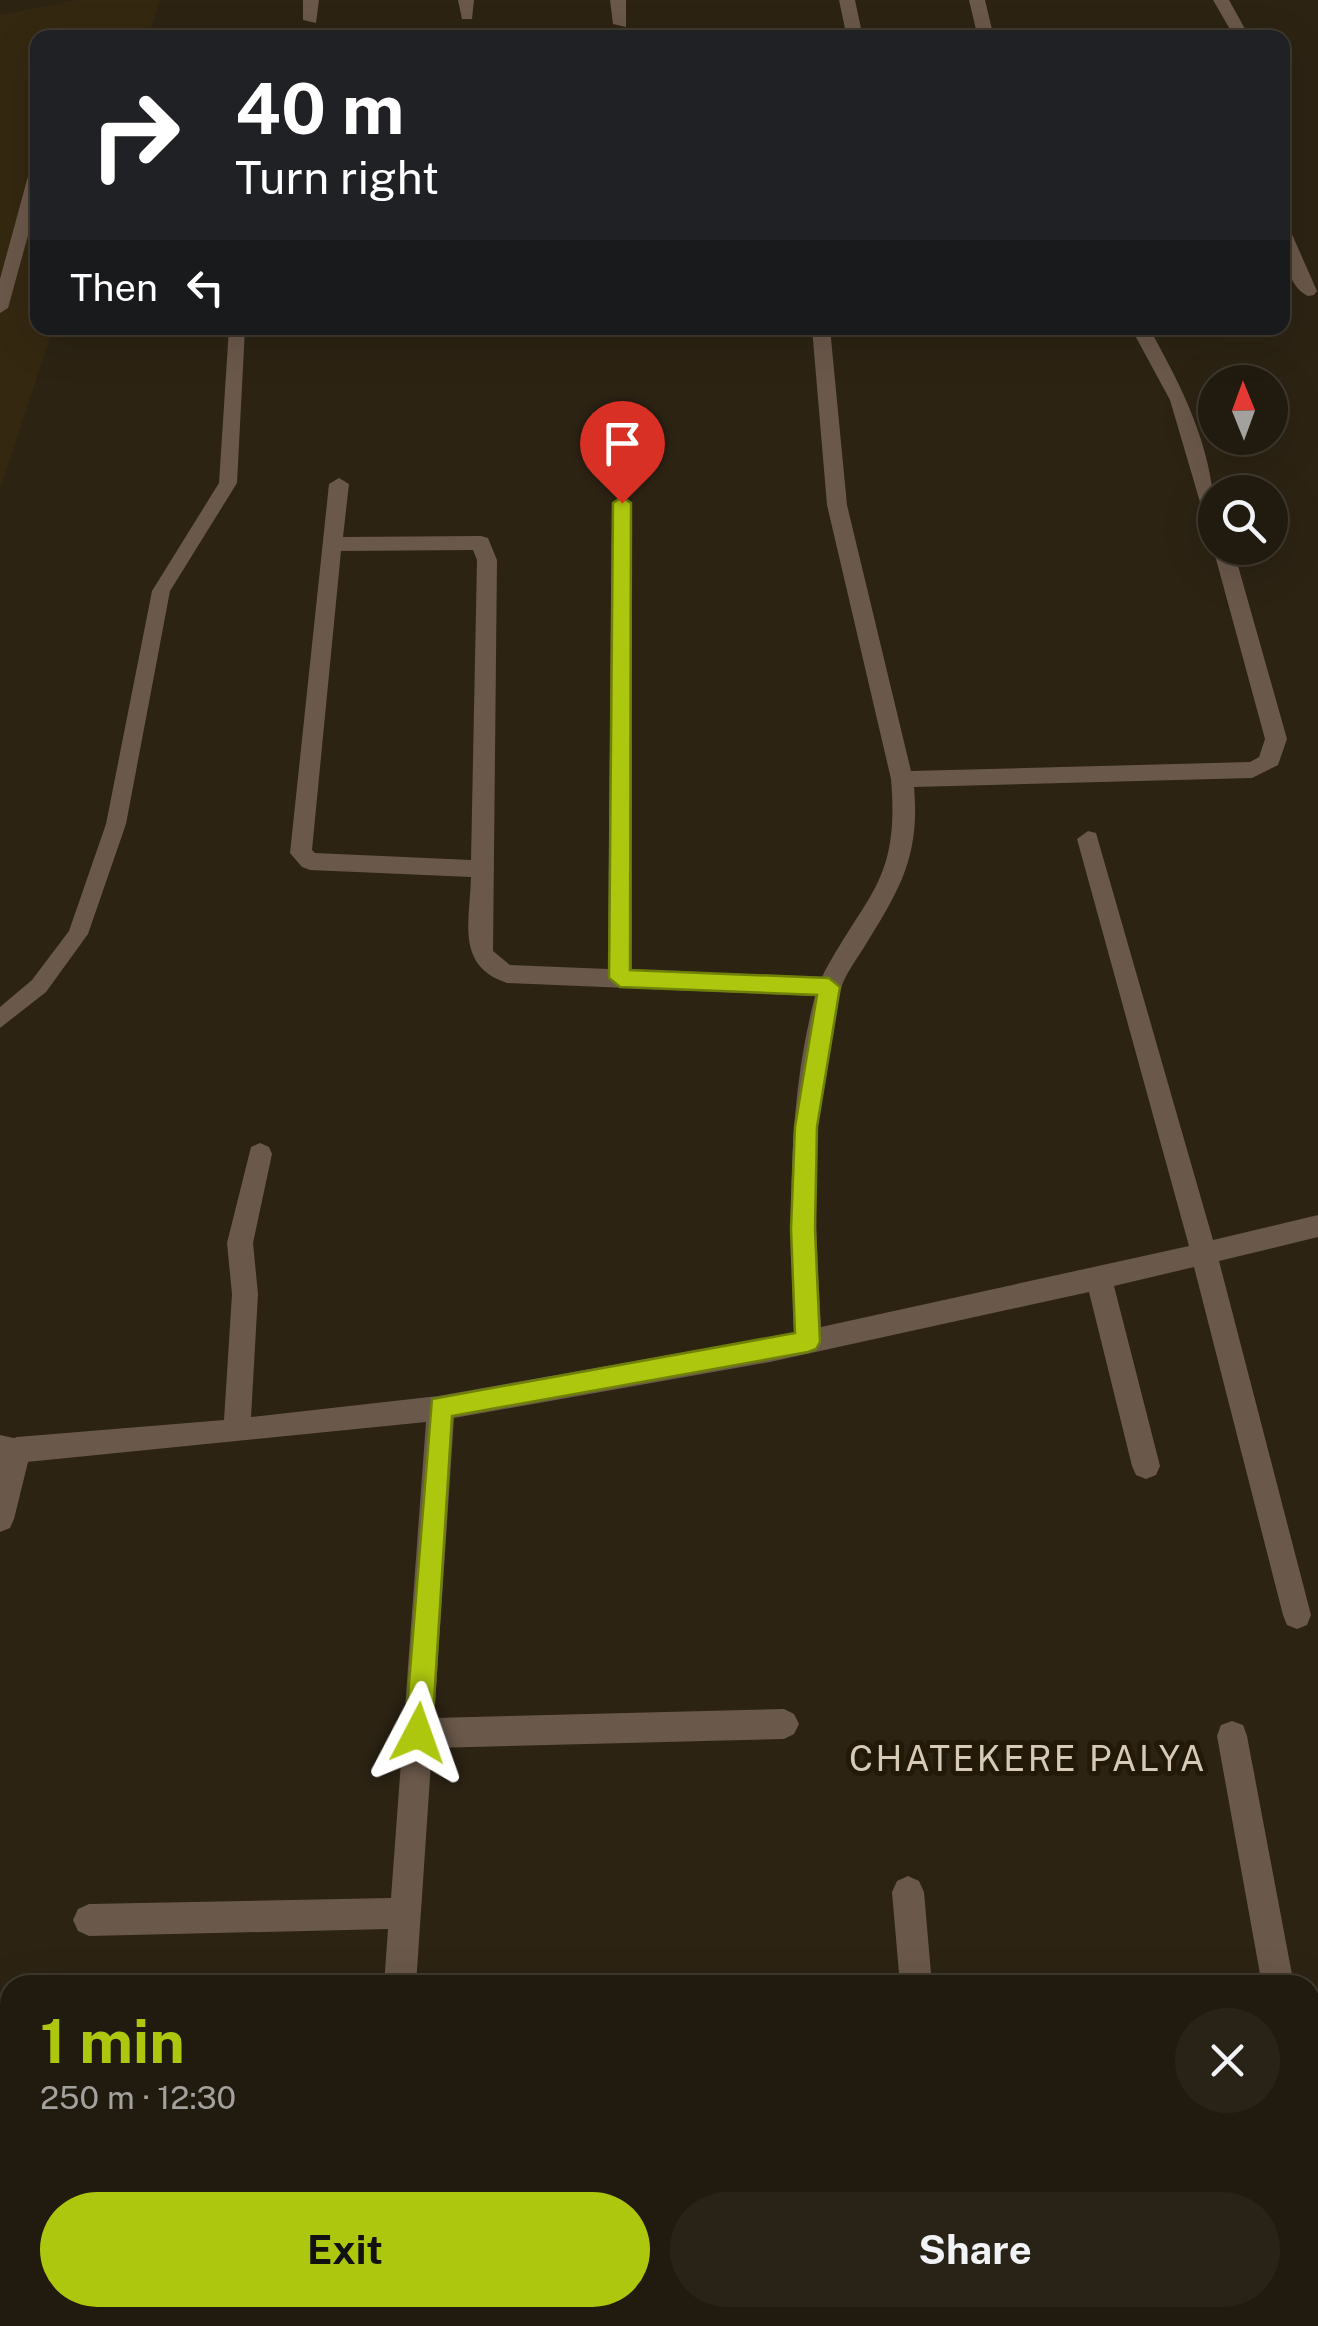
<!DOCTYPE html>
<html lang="en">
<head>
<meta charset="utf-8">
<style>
	:root { --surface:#211a0e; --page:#292317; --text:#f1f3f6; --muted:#a2a19e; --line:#3e382e; --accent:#adc60e }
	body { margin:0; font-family:"Public Sans",sans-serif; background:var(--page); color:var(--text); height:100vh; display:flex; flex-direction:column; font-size:38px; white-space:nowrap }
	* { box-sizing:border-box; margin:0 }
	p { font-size:32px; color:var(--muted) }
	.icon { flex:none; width:55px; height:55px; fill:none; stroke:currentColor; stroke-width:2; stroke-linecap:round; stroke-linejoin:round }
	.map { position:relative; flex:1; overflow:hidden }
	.panel { position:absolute; left:0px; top:1975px; width:1320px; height:352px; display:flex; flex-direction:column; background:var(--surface); border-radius:30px 30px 0 0; box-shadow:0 10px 40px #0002,0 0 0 2px var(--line) }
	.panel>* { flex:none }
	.hud { position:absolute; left:30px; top:30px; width:1260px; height:305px; border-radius:20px; box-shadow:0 10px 40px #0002,0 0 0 2px var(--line); background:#202124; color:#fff; overflow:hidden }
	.needle { width:65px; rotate:359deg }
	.buttons { position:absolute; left:1198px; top:365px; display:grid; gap:20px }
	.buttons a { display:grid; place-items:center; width:90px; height:90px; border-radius:50%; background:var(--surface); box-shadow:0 10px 40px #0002,0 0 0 2px var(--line); font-size:50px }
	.pin { position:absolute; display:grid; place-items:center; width:85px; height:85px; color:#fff; margin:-102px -42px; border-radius:50% 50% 50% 0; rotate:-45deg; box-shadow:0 0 10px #0007 }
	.pin .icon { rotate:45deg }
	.me { position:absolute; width:110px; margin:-55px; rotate:4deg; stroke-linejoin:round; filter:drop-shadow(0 0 8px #0008) }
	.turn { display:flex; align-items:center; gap:35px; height:210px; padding:0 40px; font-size:45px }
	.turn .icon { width:130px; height:130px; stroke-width:2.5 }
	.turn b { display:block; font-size:70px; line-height:85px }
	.then { display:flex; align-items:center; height:95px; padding:0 40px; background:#0003; gap:20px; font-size:38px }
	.round { display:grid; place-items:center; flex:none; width:105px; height:105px; border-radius:52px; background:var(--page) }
	.head { display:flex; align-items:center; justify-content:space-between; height:170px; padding:0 40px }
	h1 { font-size:60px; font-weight:700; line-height:75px; color:var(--accent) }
	.primary-button { display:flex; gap:20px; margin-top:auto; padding:20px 40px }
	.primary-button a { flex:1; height:115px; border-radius:60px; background:var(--accent); color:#111; font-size:40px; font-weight:700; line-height:115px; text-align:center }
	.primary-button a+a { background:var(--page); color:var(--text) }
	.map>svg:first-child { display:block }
</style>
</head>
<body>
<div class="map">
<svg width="1318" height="2326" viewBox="0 0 1318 2326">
	<rect width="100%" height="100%" fill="#2c2313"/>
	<polygon fill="#352811" points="77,0 160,0 148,37 38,38 38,328 53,328 0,490 0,15"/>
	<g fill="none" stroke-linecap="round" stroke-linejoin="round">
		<g fill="#6a584a" fill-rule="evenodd">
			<polygon points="38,165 38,199 8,308 0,313 0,279 30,169"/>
			<polygon points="229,328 245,328 237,483 170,591 126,824 88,934 46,992 0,1028 0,1007 32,980 69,931 106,824 152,591 219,483"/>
		</g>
		<g fill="#6a584a" fill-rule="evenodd">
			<polygon points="303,0 319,0 316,23 303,20"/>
			<polygon points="458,0 474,0 472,19 462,19"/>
			<polygon points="610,0 626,0 626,27 613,24"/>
			<polygon points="839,0 855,0 863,38 847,38"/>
			<polygon points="969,0 985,0 994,38 978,38"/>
			<polygon points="1213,0 1229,0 1250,38 1235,38"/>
			<path d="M 1282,227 L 1291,232 L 1317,291 L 1314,295 L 1308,296 C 1286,286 1282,249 1282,227 Z"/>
			<path d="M 812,328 L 830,328 L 847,505 L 911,771 L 1250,762 L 1259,757 L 1265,739 L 1213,548 L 1215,545 L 1233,548 L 1287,739 L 1278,765 L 1252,778 L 914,787 C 920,855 901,888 866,944 C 857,959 845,974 840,991 C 807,1099 815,1216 821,1327 L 1189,1246 L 1077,839 L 1088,831 L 1096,833 L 1213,1240 L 1318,1215 L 1318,1237 L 1219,1261 L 1311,1615 L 1307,1625 L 1297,1629 L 1287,1625 L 1283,1615 L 1194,1267 L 1114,1286 L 1160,1466 L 1156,1475 L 1146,1479 L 1136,1475 L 1132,1466 L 1089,1292 L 770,1362 L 454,1418 L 434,1718 L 784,1709 L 794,1714 L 799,1724 L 794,1734 L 784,1739 L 432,1748 L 416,1985 L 384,1985 L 388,1929 L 89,1936 L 78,1931 L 73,1920 L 78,1909 L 89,1904 L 391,1898 L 426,1422 L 17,1463 L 7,1459 L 3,1450 L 7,1441 L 17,1437 L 224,1420 L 232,1294 L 227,1243 L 251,1147 L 260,1143 L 269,1147 L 272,1154 L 253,1243 L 258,1294 L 251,1417 L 438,1396 L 794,1333 C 790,1219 786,1107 815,996 L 507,983 C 455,966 470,921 471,877 L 310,870 L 302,867 L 290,853 L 329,484 L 339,478 L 349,484 L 343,537 L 481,536 L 488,538 L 497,560 L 493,951 L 510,965 L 608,969 L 612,503 L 622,497 L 632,503 L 632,970 L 822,977 C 865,894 900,883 891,779 L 827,505 ZM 473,550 L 477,560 L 471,860 L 315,853 L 312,850 L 341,551 Z"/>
			<path d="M 1131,328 L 1149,328 C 1185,392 1215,453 1215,526 L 1205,519 L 1170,400 Z"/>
			<polygon points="1232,1721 1243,1725 1247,1736 1294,1985 1262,1985 1217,1736 1221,1725"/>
			<polygon points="908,1876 919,1881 924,1892 932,1985 900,1985 892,1892 897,1881"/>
			<rect x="0" y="2137" width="10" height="34"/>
			<polygon points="1310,2138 1318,2142 1318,2243 1310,2243"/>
			<polygon points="355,2318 389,2318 388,2326 354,2326"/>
			<polygon points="927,2318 961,2318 962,2326 928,2326"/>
		</g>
		<polygon fill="#6a584a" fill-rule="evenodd" points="0,1435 27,1441 31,1450 14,1519 10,1528 0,1532"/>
	</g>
	<polygon fill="#adc60e" stroke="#708109" stroke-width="2.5" points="622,497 631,503 630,970 829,978 840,987 817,1127 815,1229 820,1342 816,1349 808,1352 452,1416 432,1733 428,1743 418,1747 409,1743 405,1733 432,1399 795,1333 791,1229 795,1127 817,995 620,987 609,978 613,503"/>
	<g text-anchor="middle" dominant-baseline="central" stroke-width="10" stroke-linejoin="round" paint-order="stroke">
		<g font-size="35" letter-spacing="2.5" fill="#d6cab6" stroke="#221909">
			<text x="1028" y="1758">CHATEKERE PALYA</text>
		</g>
	</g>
</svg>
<div class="buttons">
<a><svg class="needle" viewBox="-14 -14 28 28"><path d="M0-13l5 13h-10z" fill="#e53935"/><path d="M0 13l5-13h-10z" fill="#a2a19e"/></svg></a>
<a><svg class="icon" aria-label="search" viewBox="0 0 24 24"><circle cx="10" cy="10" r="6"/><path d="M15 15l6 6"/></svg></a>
</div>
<div class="pin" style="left:622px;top:503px;background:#d93025"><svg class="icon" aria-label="arrive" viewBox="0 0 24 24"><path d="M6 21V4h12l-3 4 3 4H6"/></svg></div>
<svg class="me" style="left:418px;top:1733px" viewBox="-20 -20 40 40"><path d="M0-17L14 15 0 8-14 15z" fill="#adc60e" stroke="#fff" stroke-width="4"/></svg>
<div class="hud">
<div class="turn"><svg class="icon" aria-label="right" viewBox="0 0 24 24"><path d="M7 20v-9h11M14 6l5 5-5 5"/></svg><div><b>40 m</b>Turn right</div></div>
<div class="then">Then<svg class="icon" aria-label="left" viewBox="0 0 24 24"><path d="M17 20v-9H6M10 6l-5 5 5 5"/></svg></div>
</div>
<section class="panel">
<div class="head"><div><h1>1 min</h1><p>250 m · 12:30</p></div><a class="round"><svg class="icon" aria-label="close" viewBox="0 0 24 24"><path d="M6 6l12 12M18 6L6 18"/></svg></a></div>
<div class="primary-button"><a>Exit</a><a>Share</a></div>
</section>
</div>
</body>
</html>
